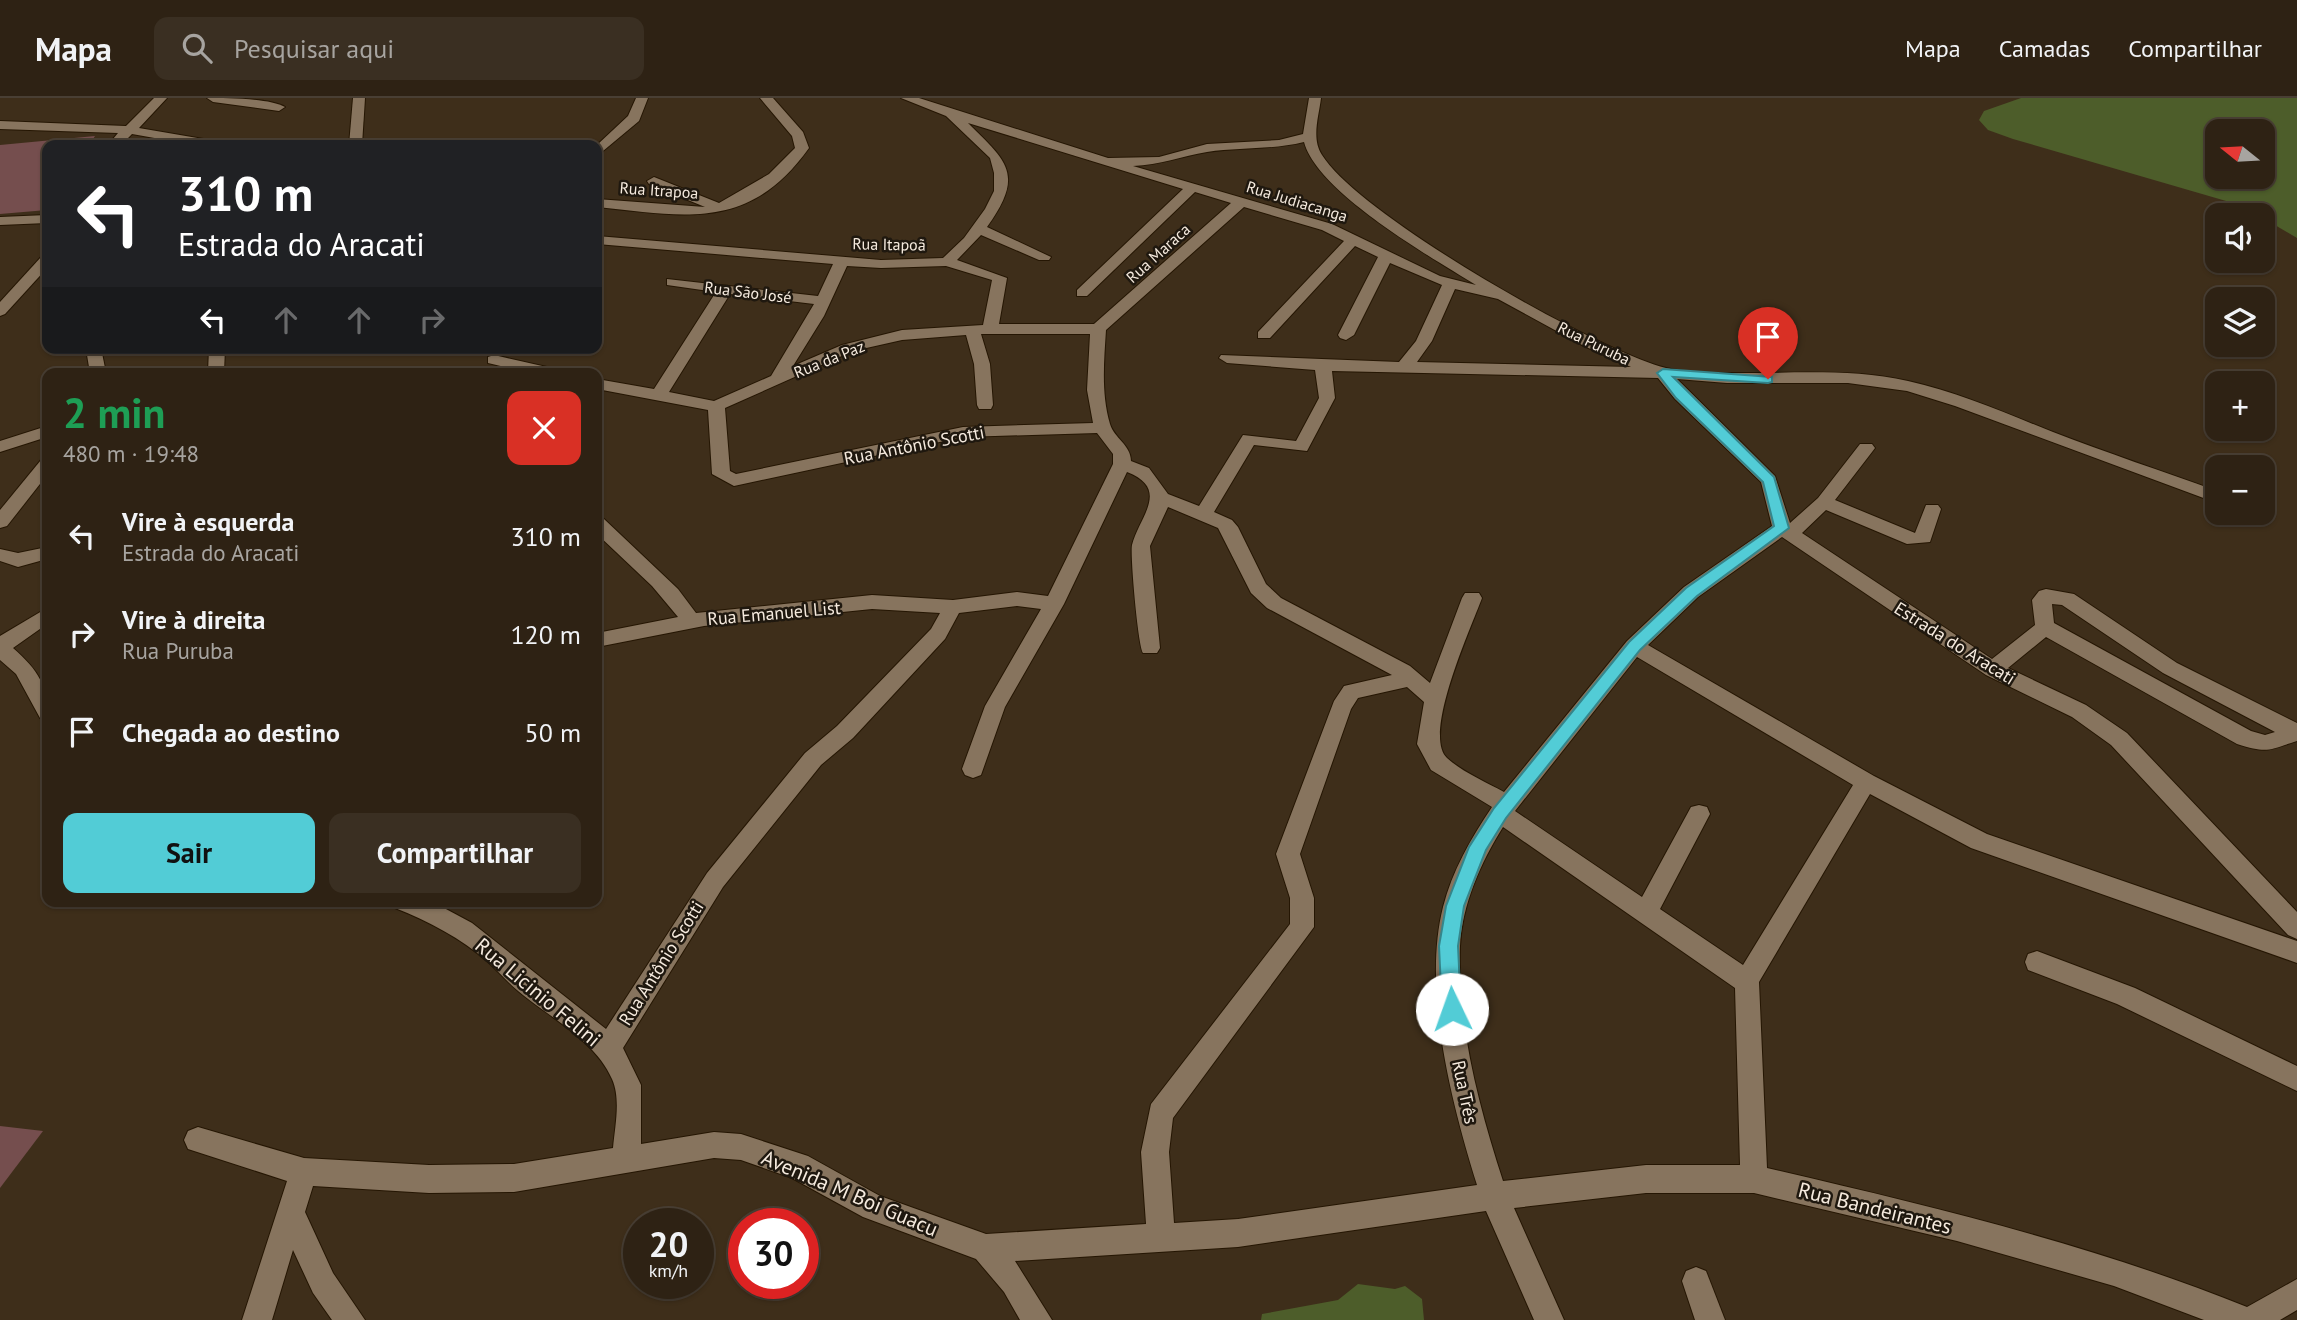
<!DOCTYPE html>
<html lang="pt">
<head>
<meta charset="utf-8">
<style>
	:root { --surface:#2e2214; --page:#3a2f22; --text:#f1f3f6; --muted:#a7a4a0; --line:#493f34; --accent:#52ccd6 }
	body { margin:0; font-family:"PT Sans",sans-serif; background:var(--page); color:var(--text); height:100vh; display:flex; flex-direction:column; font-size:26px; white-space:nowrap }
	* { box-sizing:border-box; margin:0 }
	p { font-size:23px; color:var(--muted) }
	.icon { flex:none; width:38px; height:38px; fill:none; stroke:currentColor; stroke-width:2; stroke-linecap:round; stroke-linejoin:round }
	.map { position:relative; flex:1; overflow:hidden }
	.drawer { position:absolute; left:42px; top:270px; width:560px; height:539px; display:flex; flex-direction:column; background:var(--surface); border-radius:14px; box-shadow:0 2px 5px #0004,0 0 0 2px var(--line) }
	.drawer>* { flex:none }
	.hud { position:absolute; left:42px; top:42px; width:560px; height:214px; border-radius:14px; box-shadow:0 2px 5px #0004,0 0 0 2px var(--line); background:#202124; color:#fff; overflow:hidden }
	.needle { width:46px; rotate:288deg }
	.fabs { position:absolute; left:2205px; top:21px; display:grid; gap:14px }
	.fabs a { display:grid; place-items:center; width:70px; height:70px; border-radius:14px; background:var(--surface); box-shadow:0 2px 5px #0004,0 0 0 2px var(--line); font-size:35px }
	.speed { position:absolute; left:623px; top:1110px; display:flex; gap:14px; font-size:35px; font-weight:700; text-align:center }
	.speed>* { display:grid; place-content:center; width:91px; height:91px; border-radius:50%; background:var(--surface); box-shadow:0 2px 5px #0004,0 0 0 2px var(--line); line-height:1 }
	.speed small { font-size:18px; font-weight:400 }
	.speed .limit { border:10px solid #d22; background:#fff; color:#111 }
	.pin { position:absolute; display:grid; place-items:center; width:60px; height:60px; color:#fff; margin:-72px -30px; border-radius:50% 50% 50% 0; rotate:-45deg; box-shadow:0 0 7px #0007 }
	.pin .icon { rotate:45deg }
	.me { position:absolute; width:77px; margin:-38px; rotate:357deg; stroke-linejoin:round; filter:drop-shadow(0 0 5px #0008) }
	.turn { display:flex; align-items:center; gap:24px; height:147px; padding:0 21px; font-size:32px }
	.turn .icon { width:91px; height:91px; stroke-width:2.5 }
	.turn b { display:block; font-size:49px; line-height:60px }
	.lanes { display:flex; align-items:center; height:66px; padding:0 21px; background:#0003; justify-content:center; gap:35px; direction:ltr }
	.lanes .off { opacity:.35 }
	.round { display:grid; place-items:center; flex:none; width:74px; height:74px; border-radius:14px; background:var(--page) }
	.headline { display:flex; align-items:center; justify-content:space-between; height:119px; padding:0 21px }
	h1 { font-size:42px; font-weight:800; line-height:52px; color:#1e9e55 }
	.action { display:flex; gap:14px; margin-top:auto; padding:14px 21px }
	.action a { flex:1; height:80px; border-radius:14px; background:var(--accent); color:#111; font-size:28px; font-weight:800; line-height:80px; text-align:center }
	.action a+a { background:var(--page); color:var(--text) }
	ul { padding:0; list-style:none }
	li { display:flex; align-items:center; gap:21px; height:98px; padding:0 21px }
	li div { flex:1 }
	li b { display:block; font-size:26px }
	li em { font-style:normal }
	header { display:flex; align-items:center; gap:42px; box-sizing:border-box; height:98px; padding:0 35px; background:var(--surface); border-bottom:2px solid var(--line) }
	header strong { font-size:33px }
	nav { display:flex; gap:38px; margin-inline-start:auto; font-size:24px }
	.search { width:490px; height:63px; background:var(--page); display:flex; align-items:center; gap:18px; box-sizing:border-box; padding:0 24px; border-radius:14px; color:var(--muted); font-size:26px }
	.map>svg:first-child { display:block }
</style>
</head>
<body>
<header>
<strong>Mapa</strong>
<div class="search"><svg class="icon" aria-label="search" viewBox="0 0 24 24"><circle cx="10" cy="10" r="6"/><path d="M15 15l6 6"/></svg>Pesquisar aqui</div>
<nav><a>Mapa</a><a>Camadas</a><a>Compartilhar</a></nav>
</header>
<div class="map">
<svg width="2297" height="1222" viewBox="0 0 2297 1222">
	<rect width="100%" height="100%" fill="#3e2e1a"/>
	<g fill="#754e4e">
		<polygon points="95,38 89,47 47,47 47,112 0,116 0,47"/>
		<polygon points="0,1028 43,1033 0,1090"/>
	</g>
	<g fill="#4d5d2a" fill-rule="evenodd">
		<path d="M 2021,0 L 2297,0 L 2297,140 L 2263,120 L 2263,117 L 2233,105 L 2013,41 L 1988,32 L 1979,22 L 1984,13 ZM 2217,33 L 2263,33 L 2263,79 L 2217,79 Z"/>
		<polygon points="1358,1186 1395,1191 1405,1188 1422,1201 1424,1222 1261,1222 1262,1216 1338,1202"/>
	</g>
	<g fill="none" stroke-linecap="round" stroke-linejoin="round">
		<defs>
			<g id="minor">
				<polygon points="154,0 167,0 139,30 215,43 221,47 194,47 132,36 121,47 108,47 118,35 0,31 0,23 126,28"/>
				<path d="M 207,0 C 226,0 270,0 285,9 L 279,13 L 213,4 Z"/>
				<polygon points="353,0 365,0 362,47 349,47"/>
				<polygon points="636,0 648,0 639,23 597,58 597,47 628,18"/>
				<path d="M 760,0 L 773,0 L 803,34 L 809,50 C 749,134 685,118 597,109 L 597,101 L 705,109 L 649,86 L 647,83 L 654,79 L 719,105 L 769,76 L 795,50 L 792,38 Z"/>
				<path d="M 901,0 L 919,0 L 1108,60 L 1159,59 L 1207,46 L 1279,42 L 1303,36 L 1309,0 L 1321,0 C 1319,18 1311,40 1322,57 C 1359,117 1595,252 1666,270 C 1691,276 1719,275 1745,275 C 1800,275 1854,271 1908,283 C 1958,294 2005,315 2053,334 C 2107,355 2162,373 2217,393 L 2217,405 L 1955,308 L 1907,293 L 1848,285 L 1727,285 L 1677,281 L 1775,378 L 1790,425 L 1818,400 L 1860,346 L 1872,346 L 1875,350 L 1872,354 L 1835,402 L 1915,435 L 1926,407 L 1938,407 L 1941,411 L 1930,444 L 1907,446 L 1826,412 L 1802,435 L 1992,561 L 2035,527 L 2032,502 L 2039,493 L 2046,491 L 2074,496 L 2177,565 L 2297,625 L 2297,643 C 2268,652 2269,656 2237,646 L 2046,539 L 2008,570 L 2086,607 L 2127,635 L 2297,814 L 2297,841 L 2288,837 L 2111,647 L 2072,619 L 1986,577 L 1782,439 L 1698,499 L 1648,547 L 1874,678 L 1987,736 L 2297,843 L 2297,865 L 1971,750 L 1870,696 L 1759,884 L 1767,1070 C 1930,1108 2091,1146 2247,1209 L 2297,1181 L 2297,1212 L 2280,1222 L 2204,1222 L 2114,1188 L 1957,1143 L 1754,1095 L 1646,1095 L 1514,1110 L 1564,1222 L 1534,1222 L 1486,1113 L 1238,1149 L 1015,1163 L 1052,1222 L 1020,1222 L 1004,1194 L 976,1161 L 863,1119 L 792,1080 L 741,1062 L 714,1060 L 514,1094 L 429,1095 L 313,1088 L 305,1114 L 333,1175 L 365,1222 L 332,1222 L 313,1195 L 293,1152 L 272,1222 L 242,1222 L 287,1083 L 188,1051 L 184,1042 L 188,1033 L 198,1029 L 304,1060 L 429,1067 L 514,1066 L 613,1050 C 615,1028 621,1001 612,981 C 596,944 553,921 523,897 C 510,887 500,875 488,864 C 461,840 428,823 395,810 L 391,803 L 431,803 L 472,825 L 606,931 L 707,775 L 805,655 L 837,628 L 931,531 L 940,515 L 872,511 L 704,528 L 597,549 L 597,535 L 678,519 L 652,488 L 597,436 L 597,419 L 604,421 L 678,491 L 696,515 L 872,497 L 953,502 L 1017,494 L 1048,498 L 1113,366 L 1113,356 L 1097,335 L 963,339 L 734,388 L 712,376 L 708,312 L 597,291 L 597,281 L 654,291 L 716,194 L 667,187 L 667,181 L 818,198 L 833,166 L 597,146 L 597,138 L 881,162 L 943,160 L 964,140 L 985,111 L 994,93 L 994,75 L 990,60 L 946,18 ZM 968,25 L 1183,91 L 1077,192 L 1077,198 L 1087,198 L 1195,94 L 1231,105 L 1094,226 L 999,226 L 1007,180 L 957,162 L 981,137 L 1039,162 L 1049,162 L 1051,159 L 987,129 C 1024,77 1009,65 968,25 ZM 1304,44 C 1317,94 1432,160 1476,187 L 1440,178 L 1332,126 L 1133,68 C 1160,67 1182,58 1207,54 C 1240,49 1272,52 1304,44 ZM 1244,109 L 1322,132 L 1344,143 L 1258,234 L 1258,240 L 1270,240 L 1355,148 L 1378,159 L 1338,237 L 1340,240 L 1346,242 L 1354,237 L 1390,165 L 1442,187 L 1416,243 L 1399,264 L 1221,257 L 1219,260 L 1227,265 L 1315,272 L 1319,300 L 1296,343 L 1243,337 L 1199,408 L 1168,396 L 1149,370 L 1131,363 C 1131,347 1114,340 1110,326 C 1101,295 1104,264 1106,232 ZM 847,168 L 881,170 L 946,168 L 992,182 L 983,227 L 902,232 L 842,247 L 793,268 L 824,218 ZM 1455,191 L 1498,201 L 1584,248 L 1631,269 L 1417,264 L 1432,243 ZM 730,196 L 814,206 L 771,278 L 714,303 L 669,294 ZM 981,236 L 1090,236 L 1087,292 L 1093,325 L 963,329 L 736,376 L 730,373 L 725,310 L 853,253 L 902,242 L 966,237 L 974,266 L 977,307 L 979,311 L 991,311 L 993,307 L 990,266 ZM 1332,273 L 1658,280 L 1675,301 L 1761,384 L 1772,428 L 1684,489 L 1627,543 L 1504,694 C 1486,684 1462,674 1447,660 C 1422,637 1471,530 1482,500 L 1479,495 L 1465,495 L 1462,500 L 1430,585 L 1410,568 L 1281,500 L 1266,486 L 1238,429 L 1232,422 L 1214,414 L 1254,347 L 1307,353 L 1335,300 ZM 1127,374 C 1171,391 1139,419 1132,447 C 1130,457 1138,547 1143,555 L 1157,555 L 1160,550 L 1150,448 L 1168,409 L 1218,430 L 1251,495 L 1267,510 L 1392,577 L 1344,588 L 1334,603 L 1276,756 L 1290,800 L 1290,826 L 1151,1006 L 1141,1054 L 1146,1126 L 986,1136 L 880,1098 L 808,1058 L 741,1036 L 714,1034 L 641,1046 L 641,987 L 623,950 L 723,789 L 821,667 L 853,640 L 945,541 L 959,515 L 1017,508 L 1041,511 L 985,608 L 962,671 L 965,677 L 973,680 L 981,677 L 1005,609 L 1064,506 ZM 2052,506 L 2062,507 L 2163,575 L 2275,634 L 2265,637 L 2251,633 L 2054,525 ZM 1637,559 L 1853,687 L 1743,867 L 1660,811 L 1710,716 L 1707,709 L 1699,707 L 1691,709 L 1642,799 L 1515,713 ZM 1407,589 L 1424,604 L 1417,646 L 1431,672 L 1492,709 C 1471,740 1452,773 1443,809 C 1422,892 1452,1007 1477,1087 L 1238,1121 L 1174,1125 L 1169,1054 L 1173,1020 L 1314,829 L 1314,800 L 1300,756 L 1351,611 L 1358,600 ZM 1503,729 L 1735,890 L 1740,1067 L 1646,1067 L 1503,1083 C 1479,1009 1457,927 1460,848 C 1462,807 1481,764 1503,729 Z"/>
				<polygon points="47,117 47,125 0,127 0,119"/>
				<polygon points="47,157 47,170 5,216 0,218 0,204 42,158"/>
				<polygon points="209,250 225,250 224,275 208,275"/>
				<polygon points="86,251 101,250 106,275 90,275"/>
				<polygon points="494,257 560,272 562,275 530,275 488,265 488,259"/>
				<polygon points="47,328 47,339 0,354 0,343"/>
				<polygon points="47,360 47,377 7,428 0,430 0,412 41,362"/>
				<polygon points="47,449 47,461 18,469 0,463 0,451 18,455"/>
				<path d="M 47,510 L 47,526 L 13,550 C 38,572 49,588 47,622 L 40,620 L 16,576 L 0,562 L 0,538 Z"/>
				<polygon points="2037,853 2135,890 2297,968 2297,993 2117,906 2028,872 2025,864 2028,856"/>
				<polygon points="1696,1169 1706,1173 1725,1222 1695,1222 1682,1183 1686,1173"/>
			</g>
		</defs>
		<use href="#minor" stroke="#251603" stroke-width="2"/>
		<use href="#minor" fill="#87745e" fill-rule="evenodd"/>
	</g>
	<polygon fill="#52ccd6" stroke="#35858b" stroke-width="2" points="1663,271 1772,279 1772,284 1768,285 1673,279 1774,379 1789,430 1697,498 1640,552 1506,720 1486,752 1464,808 1458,848 1461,911 1459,917 1452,920 1445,917 1442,911 1439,848 1446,808 1469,749 1494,710 1629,544 1686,490 1774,428 1763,384 1676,300 1657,275"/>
	<g text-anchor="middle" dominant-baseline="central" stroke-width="5" stroke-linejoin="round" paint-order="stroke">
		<g font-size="16" fill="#f5eade" stroke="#1f180f">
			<text transform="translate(659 92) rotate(4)">Rua Itrapoa</text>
			<text transform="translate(1297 103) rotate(17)">Rua Judiacanga</text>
			<text transform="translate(889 146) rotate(1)">Rua Itapoã</text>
			<text transform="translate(1158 155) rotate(-42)">Rua Maraca</text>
			<text transform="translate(748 194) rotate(7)">Rua São José</text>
			<text transform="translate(1594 245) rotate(26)">Rua Puruba</text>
			<text transform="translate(829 261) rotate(-22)">Rua da Paz</text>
		</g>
		<g font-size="18" fill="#f5eade" stroke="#1f180f">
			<text transform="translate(914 347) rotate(-11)">Rua Antônio Scotti</text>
			<text transform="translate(774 515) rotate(-5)">Rua Emanuel List</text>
			<text transform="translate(1955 545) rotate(32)">Estrada do Aracati</text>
			<text transform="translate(661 865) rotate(-58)">Rua Antônio Scotti</text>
			<text transform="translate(1465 994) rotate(78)">Rua Três</text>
		</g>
		<g font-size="21" fill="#f5eade" stroke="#1f180f">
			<text transform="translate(538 894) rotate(40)">Rua Licinio Felini</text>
			<text transform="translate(850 1095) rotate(23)">Avenida M Boi Guacu</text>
			<text transform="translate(1875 1110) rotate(14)">Rua Bandeirantes</text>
		</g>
	</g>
</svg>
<div class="fabs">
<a><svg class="needle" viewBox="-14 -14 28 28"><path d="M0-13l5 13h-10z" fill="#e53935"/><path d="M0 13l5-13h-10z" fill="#a7a4a0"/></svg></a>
<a><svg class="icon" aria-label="sound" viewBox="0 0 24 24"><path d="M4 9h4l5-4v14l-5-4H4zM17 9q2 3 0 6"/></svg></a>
<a><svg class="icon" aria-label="layers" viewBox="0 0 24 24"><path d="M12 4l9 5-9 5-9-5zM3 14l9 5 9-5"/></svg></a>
<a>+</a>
<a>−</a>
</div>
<div class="speed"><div>20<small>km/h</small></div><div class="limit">30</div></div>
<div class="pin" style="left:1768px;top:281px;background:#d93025"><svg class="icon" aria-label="arrive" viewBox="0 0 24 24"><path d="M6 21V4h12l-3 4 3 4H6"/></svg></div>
<svg class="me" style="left:1452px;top:911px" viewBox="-20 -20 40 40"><circle r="19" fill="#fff"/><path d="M0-13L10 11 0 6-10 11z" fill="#52ccd6"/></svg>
<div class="hud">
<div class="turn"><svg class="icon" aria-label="left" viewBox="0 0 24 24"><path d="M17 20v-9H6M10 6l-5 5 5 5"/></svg><div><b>310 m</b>Estrada do Aracati</div></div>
<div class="lanes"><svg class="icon" aria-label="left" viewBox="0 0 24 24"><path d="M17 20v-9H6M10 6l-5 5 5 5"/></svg><svg class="icon off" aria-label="ahead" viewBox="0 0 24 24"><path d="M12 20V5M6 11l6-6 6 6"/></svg><svg class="icon off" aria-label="ahead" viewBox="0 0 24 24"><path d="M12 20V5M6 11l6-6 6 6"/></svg><svg class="icon off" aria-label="right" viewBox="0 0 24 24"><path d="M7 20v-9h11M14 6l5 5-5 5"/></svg></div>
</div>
<section class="drawer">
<div class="headline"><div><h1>2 min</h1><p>480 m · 19:48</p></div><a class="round" style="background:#d93025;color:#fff"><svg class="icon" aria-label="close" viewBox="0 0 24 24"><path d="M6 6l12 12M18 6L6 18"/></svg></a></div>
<ul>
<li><svg class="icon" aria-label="left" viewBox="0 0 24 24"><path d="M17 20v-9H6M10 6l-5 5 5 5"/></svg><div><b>Vire à esquerda</b><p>Estrada do Aracati</p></div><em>310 m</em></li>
<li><svg class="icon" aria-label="right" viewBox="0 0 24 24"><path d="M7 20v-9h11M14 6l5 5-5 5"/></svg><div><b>Vire à direita</b><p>Rua Puruba</p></div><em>120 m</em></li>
<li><svg class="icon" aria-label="arrive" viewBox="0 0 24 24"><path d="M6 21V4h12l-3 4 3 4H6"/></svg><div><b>Chegada ao destino</b></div><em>50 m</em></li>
</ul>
<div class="action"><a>Sair</a><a>Compartilhar</a></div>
</section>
</div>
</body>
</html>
